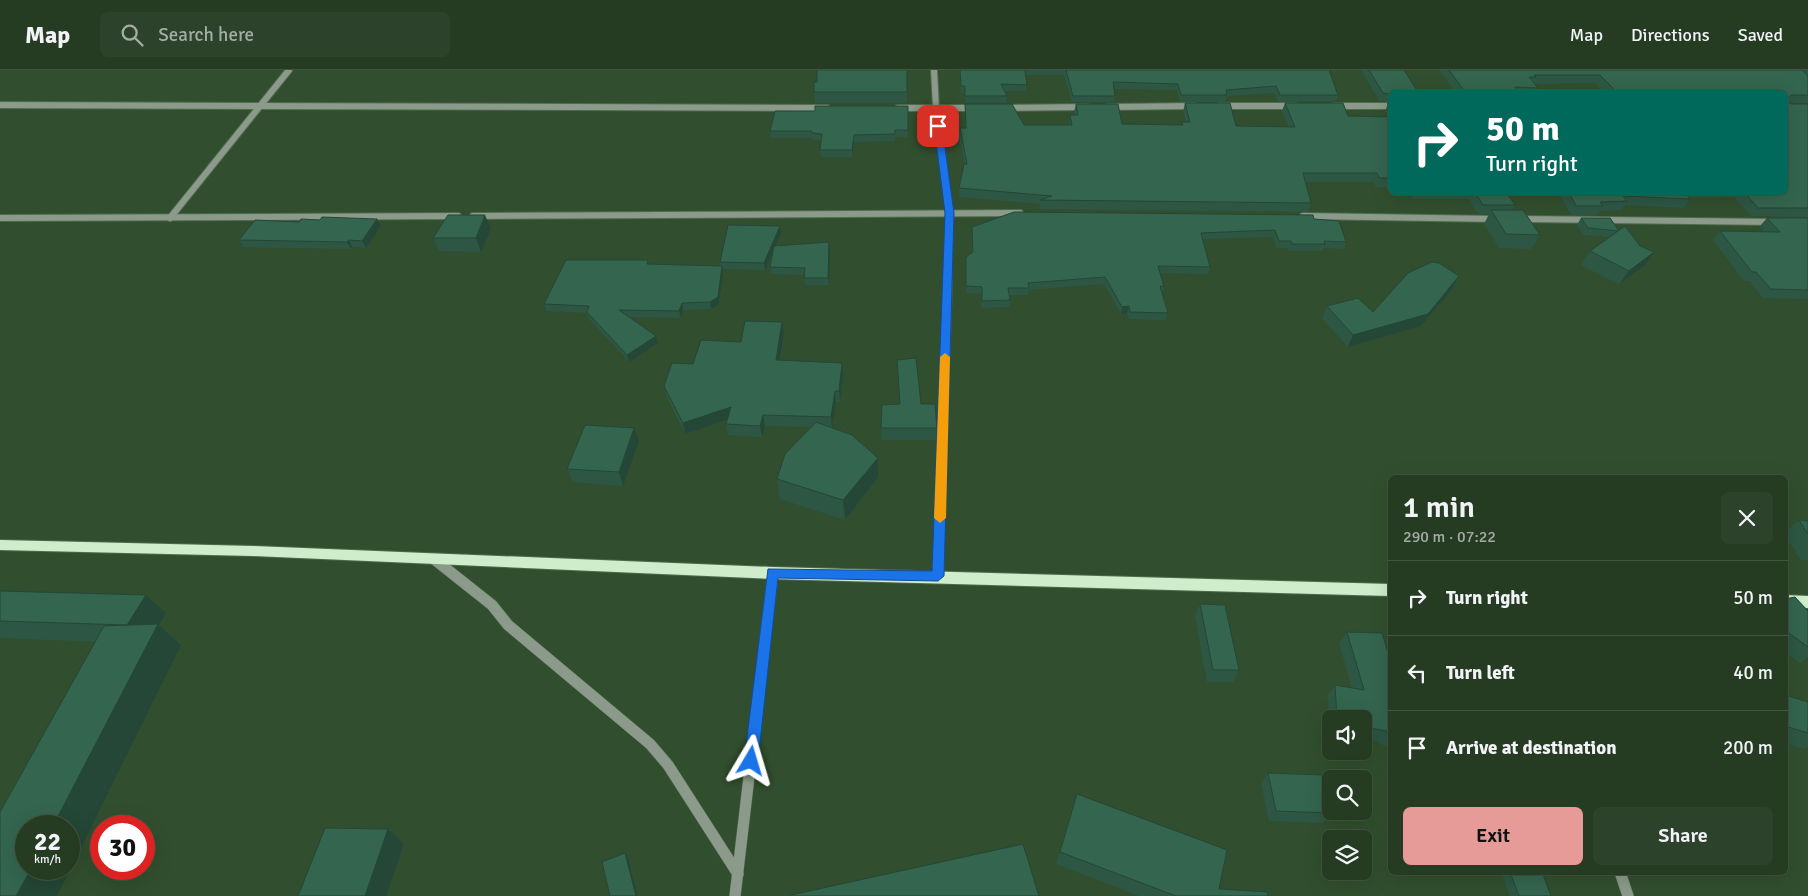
<!DOCTYPE html>
<html lang="en">
<head>
<meta charset="utf-8">
<style>
	:root { --surface:#253b22; --page:#2d422a; --text:#f1f3f6; --muted:#a3ada5; --line:#425540; --accent:#e69b98 }
	body { margin:0; font-family:Signika,sans-serif; background:var(--page); color:var(--text); height:100vh; display:flex; flex-direction:column; font-size:19px; white-space:nowrap }
	* { box-sizing:border-box; margin:0 }
	p { font-size:16px; color:var(--muted) }
	.icon { flex:none; width:28px; height:28px; fill:none; stroke:currentColor; stroke-width:2; stroke-linecap:round; stroke-linejoin:round }
	.map { position:relative; flex:1; overflow:hidden }
	.side { position:absolute; left:1388px; top:405px; width:400px; height:400px; display:flex; flex-direction:column; background:var(--surface); border-radius:8px; box-shadow:0 5px 20px #0002,0 0 0 1px var(--line) }
	.side>* { flex:none }
	.banner { position:absolute; left:1388px; top:20px; width:400px; height:105px; border-radius:8px; box-shadow:0 5px 20px #0002,0 0 0 1px var(--line); background:#00695c; color:#fff; overflow:hidden }
	.buttons { position:absolute; left:1322px; top:640px; display:grid; gap:10px }
	.buttons a { display:grid; place-items:center; width:50px; height:50px; border-radius:8px; background:var(--surface); box-shadow:0 5px 20px #0002,0 0 0 1px var(--line); font-size:25px }
	.speed { position:absolute; left:15px; top:745px; display:flex; gap:10px; font-size:25px; font-weight:700; text-align:center }
	.speed>* { display:grid; place-content:center; width:65px; height:65px; border-radius:50%; background:var(--surface); box-shadow:0 5px 20px #0002,0 0 0 1px var(--line); line-height:1 }
	.speed small { font-size:12px; font-weight:400 }
	.speed .limit { border:8px solid #d22; background:#fff; color:#111 }
	.pin { position:absolute; display:grid; place-items:center; width:42px; height:42px; color:#fff; margin:-21px; border-radius:10px; box-shadow:0 2px 8px #0006 }
	.me { position:absolute; width:55px; margin:-28px; rotate:7deg; stroke-linejoin:round; filter:drop-shadow(0 0 4px #0008) }
	.turn { display:flex; align-items:center; gap:18px; height:105px; padding:0 15px; font-size:22px }
	.turn .icon { width:65px; height:65px; stroke-width:2.5 }
	.turn b { display:block; font-size:35px; line-height:42px }
	.round { display:grid; place-items:center; flex:none; width:52px; height:52px; border-radius:8px; background:var(--page) }
	.overview { display:flex; align-items:center; justify-content:space-between; height:85px; padding:0 15px }
	h1 { font-size:30px; font-weight:600; line-height:38px }
	.primary-button { display:flex; gap:10px; margin-top:auto; padding:10px 15px }
	.primary-button a { flex:1; height:58px; border-radius:8px; background:var(--accent); color:#111; font-size:20px; font-weight:600; line-height:58px; text-align:center }
	.primary-button a+a { background:var(--page); color:var(--text) }
	ul { padding:0; list-style:none }
	li { display:flex; align-items:center; gap:15px; height:75px; padding:0 15px; border-top:1px solid var(--line) }
	li div { flex:1 }
	li b { display:block; font-size:19px }
	li em { font-style:normal }
	header { display:flex; align-items:center; gap:30px; box-sizing:border-box; height:70px; padding:0 25px; background:var(--surface); border-bottom:1px solid var(--line) }
	header strong { font-size:24px }
	nav { display:flex; gap:28px; margin-inline-start:auto; font-size:18px }
	.search { width:350px; height:45px; background:var(--page); display:flex; align-items:center; gap:12px; box-sizing:border-box; padding:0 18px; border-radius:8px; color:var(--muted); font-size:19px }
	.map>svg:first-child { display:block }
</style>
</head>
<body>
<header>
<strong>Map</strong>
<div class="search"><svg class="icon" aria-label="search" viewBox="0 0 24 24"><circle cx="10" cy="10" r="6"/><path d="M15 15l6 6"/></svg>Search here</div>
<nav><a>Map</a><a>Directions</a><a>Saved</a></nav>
</header>
<div class="map">
<svg width="1808" height="826" viewBox="0 0 1808 826">
	<rect width="100%" height="100%" fill="#314f2e"/>
	<g fill="none" stroke-linecap="round" stroke-linejoin="round">
		<defs>
			<g id="minor-far2">
				<polyline points="934,0 936,38 950,143 948,212"/>
				<polyline points="0,35 827,38"/>
				<polyline points="1220,36 1295,36"/>
				<polyline points="1333,36 1390,36"/>
				<polyline points="1108,37 1195,36"/>
				<polyline points="898,38 977,38"/>
				<polyline points="1003,38 1087,37"/>
				<polyline points="473,146 1020,143"/>
				<polyline points="1303,146 1498,149"/>
				<polyline points="0,148 458,146"/>
				<polyline points="170,148 289,0"/>
				<polyline points="1518,149 1775,152"/>
			</g>
			<polyline id="minor-far1" points="939,481 948,210"/>
			<g id="minor">
				<polyline points="434,489 492,535 508,555 650,674 668,695 738,804"/>
				<polyline points="938,506 939,480"/>
				<polyline points="1620,802 1628,826"/>
				<polyline points="735,826 773,503"/>
			</g>
			<g id="major">
				<polygon points="0,470 253,476 773,497 1390,514 1390,526 773,509 253,486 0,480"/>
				<polygon points="1785,525 1808,526 1808,538 1785,537"/>
			</g>
		</defs>
		<use href="#minor-far2" stroke="#4f6b4c" stroke-width="8"/>
		<use href="#minor-far1" stroke="#4f6b4c" stroke-width="10"/>
		<use href="#minor" stroke="#4f6b4c" stroke-width="12"/>
		<use href="#major" stroke="#4f6b4c" stroke-width="2"/>
		<use href="#minor-far2" stroke="#8b9a8a" stroke-width="6"/>
		<use href="#minor-far1" stroke="#8b9a8a" stroke-width="8"/>
		<use href="#minor" stroke="#8b9a8a" stroke-width="11"/>
		<use href="#major" fill="#cfedcb" fill-rule="evenodd"/>
	</g>
	<g fill="#2d5744">
		<polygon points="907,0 907,33 815,33 814,12"/>
		<polygon points="959,0 1329,0 1338,25 1336,31 1278,32 1274,23 1227,26 1225,32 1180,32 1177,20 1114,19 1115,26 1114,32 1072,32 1064,5 1026,5 1027,15 1026,21 1005,21 1007,26 1006,33 965,33 965,23 961,23"/>
		<polygon points="1361,0 1404,0 1390,22 1390,117 1376,117 1373,112 1305,112 1311,133 1308,142 1039,139 1040,134 959,127 959,118 965,94 959,67 960,58 965,58 965,34 1024,55 1069,55 1070,45 1075,45 1074,42 1076,34 1122,54 1182,55 1182,52 1186,52 1183,42 1185,33 1236,56 1289,57 1282,41 1285,33 1348,46 1389,47 1385,41 1389,32 1379,31"/>
		<polygon points="1440,0 1808,0 1808,34 1790,33 1791,34 1808,34 1808,147 1751,146 1734,127 1689,128 1690,129 1684,138 1625,135 1621,140 1600,141 1597,145 1571,145 1558,122 1785,122 1785,22 1604,22 1595,13 1534,14 1538,18 1535,22 1455,22"/>
		<polygon points="908,36 908,67 895,67 895,71 854,72 852,87 821,87 820,80 821,70 812,70 812,68 771,68 770,61 815,41"/>
		<polygon points="1409,122 1506,122 1515,135 1512,140 1540,165 1531,179 1499,178 1484,154 1489,144 1478,144 1469,129 1413,129"/>
		<polygon points="1581,148 1610,148 1644,196 1619,214 1581,195 1590,181 1610,167 1583,165 1577,155"/>
		<polygon points="1767,148 1808,148 1808,229 1763,228 1749,211 1744,211 1713,170 1720,161 1765,162 1760,156"/>
		<polygon points="377,149 381,156 366,178 352,177 351,179 244,177 239,170 299,152 320,150"/>
		<polygon points="1314,149 1346,172 1344,179 1324,178 1322,181 1289,181 1288,178 1276,178 1273,167 1203,169 1210,197 1208,204 1160,203 1164,217 1162,224 1168,243 1166,250 1129,249 1127,243 1121,244 1104,214 1028,220 1028,225 1009,225 1010,230 1010,237 981,238 982,224 966,223 966,187 972,183 972,157"/>
		<polygon points="780,156 781,163 775,176 829,172 830,179 829,215 805,215 804,205 771,204 770,197 773,182 765,200 722,199 723,203 719,234 711,239 683,240 681,248 629,247 658,273 629,292 589,249 587,243 547,241 544,234 720,196 720,192"/>
		<polygon points="491,159 481,182 439,181 433,168"/>
		<polygon points="1452,219 1421,256 1348,277 1322,248 1327,236 1373,242"/>
		<polygon points="784,263 780,290 843,304 840,332 836,332 832,358 878,407 845,450 780,429 777,409 811,357 765,356 762,367 728,365 726,354 727,350 685,364 667,327 664,316 693,294 741,272"/>
		<polygon points="897,290 921,334 937,358 936,370 882,370 881,358 900,334"/>
		<polygon points="639,371 623,416 573,412 567,399"/>
		<polygon points="1799,450 1808,451 1808,490 1801,490 1785,465 1785,462"/>
		<polygon points="0,521 146,525 166,543 159,555 181,575 0,568"/>
		<polygon points="1785,529 1808,541 1808,587 1800,593 1785,582"/>
		<polygon points="1200,534 1239,600 1233,612 1207,612 1195,546"/>
		<polygon points="1347,562 1390,589 1390,677 1379,674 1379,672 1364,669 1364,649 1331,649 1331,662 1329,662 1328,625 1335,615 1352,618 1339,573"/>
		<polygon points="1785,625 1808,632 1808,677 1804,679 1785,673"/>
		<polygon points="1268,703 1332,743 1323,753 1269,751 1261,714"/>
		<polygon points="1077,724 1219,819 1268,826 1139,826 1056,794"/>
		<polygon points="1501,802 1542,802 1551,826 1510,826"/>
	</g>
	<g fill="#244737">
		<polygon points="854,65 854,72 852,87 852,80"/>
		<polygon points="485,145 491,159 481,182 476,168"/>
		<polygon points="377,149 381,156 366,178 362,171"/>
		<polygon points="780,156 781,163 765,200 764,193"/>
		<polygon points="349,170 352,177 351,179 347,172"/>
		<polygon points="829,172 830,179 829,215 828,208"/>
		<polygon points="1654,182 1644,196 1619,214 1629,201"/>
		<polygon points="722,196 723,203 719,234 711,239 710,232"/>
		<polygon points="1459,206 1452,219 1421,256 1348,277 1353,265"/>
		<polygon points="682,233 683,240 681,248 679,241"/>
		<polygon points="1129,236 1127,243 1121,244 1122,237"/>
		<polygon points="782,252 784,263 778,301 776,290"/>
		<polygon points="656,266 658,273 629,292 627,285"/>
		<polygon points="842,293 843,304 840,332 839,321"/>
		<polygon points="835,321 836,332 832,358 831,347"/>
		<polygon points="731,337 733,348 685,364 683,353"/>
		<polygon points="763,345 765,356 762,367 760,356"/>
		<polygon points="634,358 639,371 623,416 619,402"/>
		<polygon points="878,388 878,407 845,450 843,430"/>
		<polygon points="146,525 166,543 159,555 181,575 57,826 16,826 31,799 69,799 69,756 53,756 127,555"/>
		<polygon points="388,759 404,774 386,826 365,826"/>
		<polygon points="625,783 628,788 637,826 636,826"/>
	</g>
	<g fill="#34654f" stroke="#244737">
		<polygon points="817,0 907,0 907,22 814,22 814,12 817,12"/>
		<polygon points="960,0 1025,0 1027,15 1001,14 1007,26 965,26 965,16 961,16"/>
		<polygon points="1066,0 1329,0 1338,25 1280,25 1276,16 1226,20 1227,25 1181,25 1178,14 1113,12 1115,26 1073,26"/>
		<polygon points="1369,0 1404,0 1418,22 1390,22 1390,24 1383,23"/>
		<polygon points="1449,0 1802,0 1808,6 1808,25 1791,25 1786,30 1791,34 1808,34 1808,138 1758,138 1744,122 1785,122 1785,22 1617,22 1600,5 1534,5 1536,7 1529,7 1538,18 1515,17 1518,22 1465,22"/>
		<polygon points="1185,33 1230,33 1236,56 1295,57 1285,33 1343,33 1348,46 1390,47 1390,108 1379,108 1377,103 1303,103 1311,133 1040,130 1052,126 959,118 964,94 967,94 960,58 966,58 965,34 1012,34 1024,55 1072,55 1070,45 1078,45 1076,34 1118,34 1122,54 1183,55 1182,52 1190,52"/>
		<polygon points="815,36 908,36 908,60 895,60 895,64 854,65 852,80 820,80 822,64 812,63 812,61 770,61 775,41 815,41"/>
		<polygon points="1475,122 1506,122 1515,135 1483,135"/>
		<polygon points="1569,122 1685,122 1690,129 1623,126 1627,131 1600,132 1603,136 1576,136"/>
		<polygon points="1491,140 1523,140 1540,165 1506,164"/>
		<polygon points="1014,142 1313,145 1314,149 1339,151 1346,172 1324,171 1325,174 1292,174 1291,171 1279,171 1275,160 1201,163 1210,197 1158,196 1164,217 1160,216 1168,243 1130,242 1129,236 1122,237 1105,207 1028,213 1029,218 1008,218 1010,230 982,231 982,217 966,216 966,187 973,182 972,157"/>
		<polygon points="448,145 485,145 476,168 433,168"/>
		<polygon points="322,147 377,149 362,171 349,170 347,172 239,170 255,150 299,152 301,149 320,150"/>
		<polygon points="1581,148 1610,148 1619,161 1588,158"/>
		<polygon points="1767,148 1808,148 1808,220 1771,219 1756,202 1752,202 1720,161 1780,162"/>
		<polygon points="728,155 780,156 764,193 720,192"/>
		<polygon points="1625,156 1640,176 1654,182 1629,201 1590,181"/>
		<polygon points="829,172 828,208 804,208 805,198 770,197 774,176"/>
		<polygon points="566,190 648,190 647,194 722,196 718,227 710,232 682,233 679,241 619,240 656,266 627,285 587,242 589,236 544,234"/>
		<polygon points="1432,192 1439,193 1459,206 1428,244 1353,265 1327,236 1358,228 1373,242 1408,203"/>
		<polygon points="745,251 782,252 776,290 842,293 839,321 835,321 831,347 763,345 760,356 726,354 731,337 683,353 664,316 672,293 693,294 701,270 741,272"/>
		<polygon points="916,288 921,334 935,334 937,358 881,358 882,335 900,334 897,290"/>
		<polygon points="816,352 852,365 878,388 843,430 777,409 785,384"/>
		<polygon points="585,355 634,358 619,402 567,399"/>
		<polygon points="1799,450 1808,451 1808,464"/>
		<polygon points="0,521 146,525 127,555 0,551"/>
		<polygon points="1795,527 1808,541 1808,577 1790,564 1785,559 1785,529"/>
		<polygon points="1200,534 1225,535 1239,600 1213,600"/>
		<polygon points="158,554 53,756 26,756 26,799 31,799 16,826 0,826 0,742 104,556"/>
		<polygon points="1347,562 1382,563 1390,589 1390,664 1387,664 1387,661 1364,657 1364,649 1337,649 1335,615 1364,620"/>
		<polygon points="1785,625 1808,632 1808,663 1785,656"/>
		<polygon points="1268,703 1322,705 1332,743 1276,741"/>
		<polygon points="1077,724 1227,780 1219,819 1267,822 1268,826 1176,826 1060,782"/>
		<polygon points="325,758 388,759 365,826 298,826"/>
		<polygon points="1023,774 1039,826 791,826 791,825"/>
		<polygon points="625,783 636,826 610,826 602,792"/>
		<polygon points="1510,802 1542,802 1551,826 1519,826"/>
	</g>
	<polygon fill="#1a73e8" stroke="#114b97" points="938,53 942,56 954,143 944,506 938,511 778,508 758,691 756,696 751,698 746,696 744,691 768,499 932,501 945,143 934,56"/>
	<polygon fill="#f59e0b" points="945,283 950,287 946,448 940,453 934,448 940,287"/>
</svg>
<div class="buttons">
<a><svg class="icon" aria-label="sound" viewBox="0 0 24 24"><path d="M4 9h4l5-4v14l-5-4H4zM17 9q2 3 0 6"/></svg></a>
<a><svg class="icon" aria-label="search" viewBox="0 0 24 24"><circle cx="10" cy="10" r="6"/><path d="M15 15l6 6"/></svg></a>
<a><svg class="icon" aria-label="layers" viewBox="0 0 24 24"><path d="M12 4l9 5-9 5-9-5zM3 14l9 5 9-5"/></svg></a>
</div>
<div class="speed"><div>22<small>km/h</small></div><div class="limit">30</div></div>
<div class="pin" style="left:938px;top:56px;background:#d93025"><svg class="icon" aria-label="arrive" viewBox="0 0 24 24"><path d="M6 21V4h12l-3 4 3 4H6"/></svg></div>
<svg class="me" style="left:751px;top:691px" viewBox="-20 -20 40 40"><path d="M0-17L14 15 0 8-14 15z" fill="#1a73e8" stroke="#fff" stroke-width="4"/></svg>
<div class="banner">
<div class="turn"><svg class="icon" aria-label="right" viewBox="0 0 24 24"><path d="M7 20v-9h11M14 6l5 5-5 5"/></svg><div><b>50 m</b>Turn right</div></div>
</div>
<section class="side">
<div class="overview"><div><h1>1 min</h1><p>290 m · 07:22</p></div><a class="round"><svg class="icon" aria-label="close" viewBox="0 0 24 24"><path d="M6 6l12 12M18 6L6 18"/></svg></a></div>
<ul>
<li><svg class="icon" aria-label="right" viewBox="0 0 24 24"><path d="M7 20v-9h11M14 6l5 5-5 5"/></svg><div><b>Turn right</b></div><em>50 m</em></li>
<li><svg class="icon" aria-label="left" viewBox="0 0 24 24"><path d="M17 20v-9H6M10 6l-5 5 5 5"/></svg><div><b>Turn left</b></div><em>40 m</em></li>
<li><svg class="icon" aria-label="arrive" viewBox="0 0 24 24"><path d="M6 21V4h12l-3 4 3 4H6"/></svg><div><b>Arrive at destination</b></div><em>200 m</em></li>
</ul>
<div class="primary-button"><a>Exit</a><a>Share</a></div>
</section>
</div>
</body>
</html>
